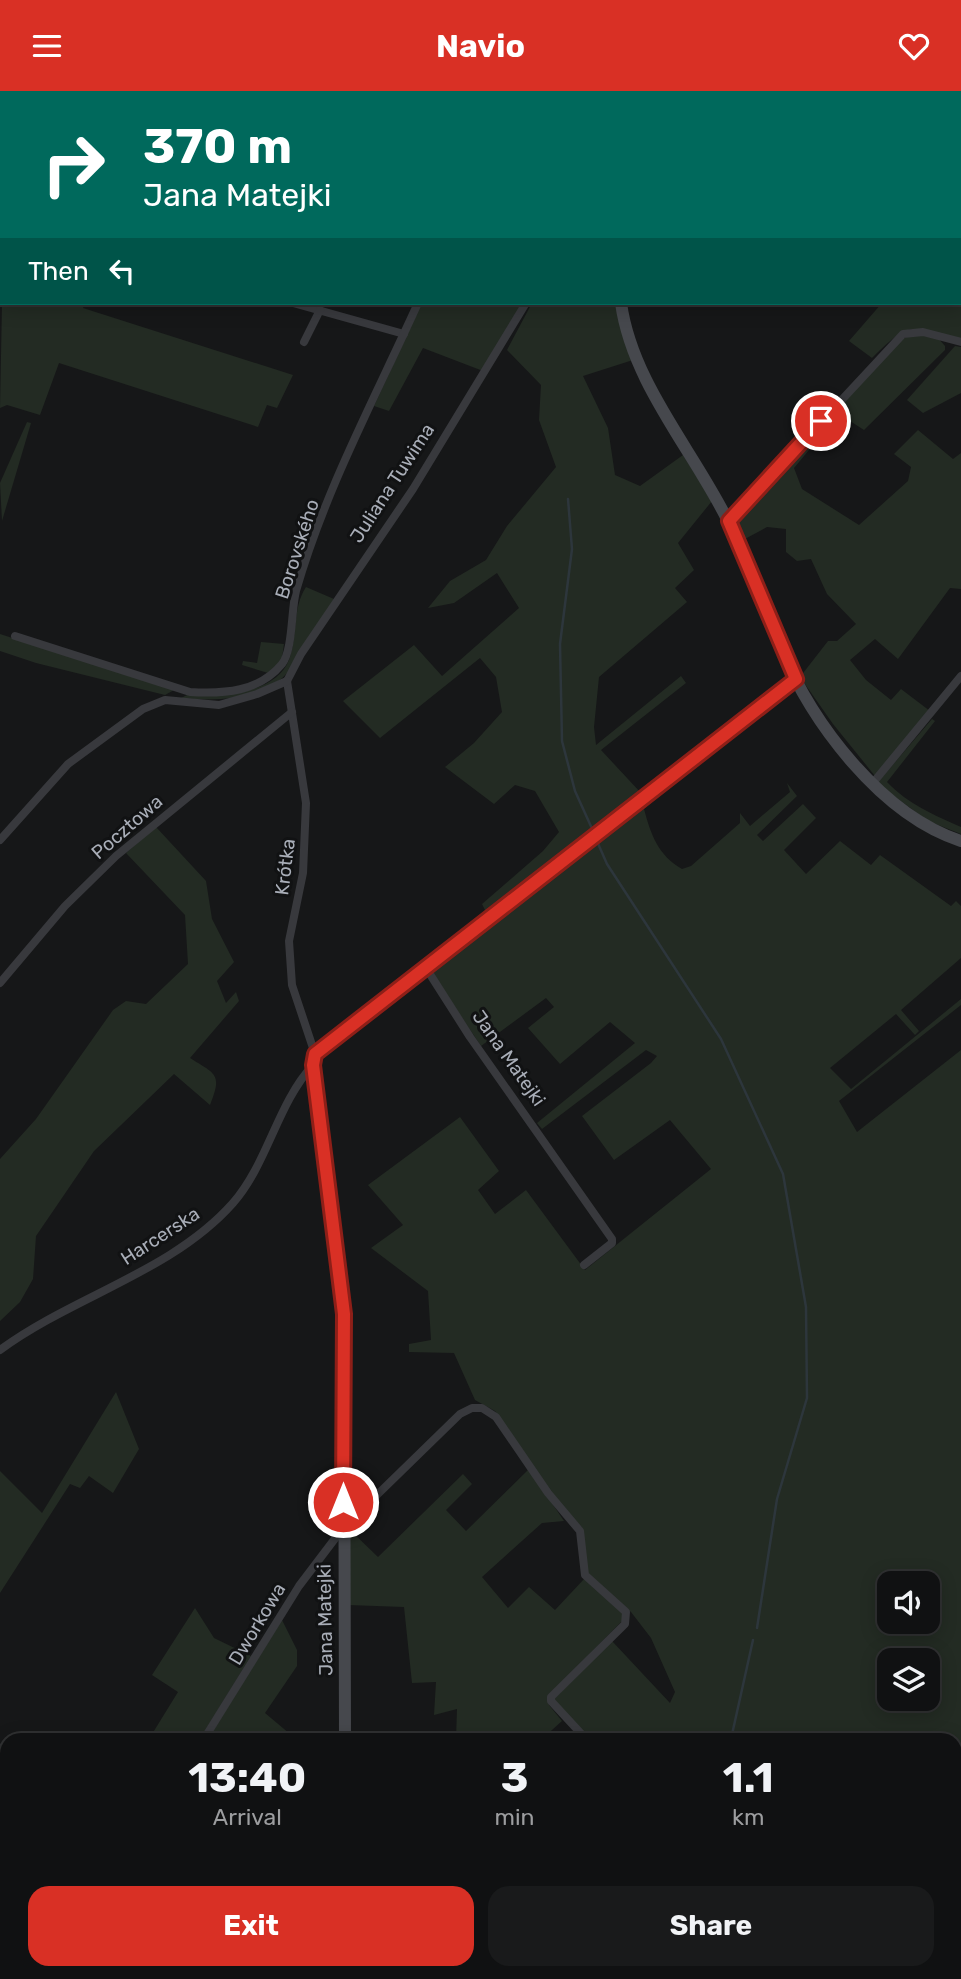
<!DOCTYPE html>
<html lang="en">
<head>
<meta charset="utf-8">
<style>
	:root { --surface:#101112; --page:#191a1b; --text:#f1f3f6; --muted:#9c9d9f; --line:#303132; --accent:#d93025 }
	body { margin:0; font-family:Rubik,sans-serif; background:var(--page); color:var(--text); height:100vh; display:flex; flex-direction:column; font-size:26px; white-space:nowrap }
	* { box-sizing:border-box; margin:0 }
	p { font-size:23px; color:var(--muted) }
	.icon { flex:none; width:38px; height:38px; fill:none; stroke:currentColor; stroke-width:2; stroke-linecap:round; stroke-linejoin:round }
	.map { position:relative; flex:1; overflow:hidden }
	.panel { position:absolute; left:0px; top:1642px; width:962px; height:247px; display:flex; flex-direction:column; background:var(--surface); border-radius:21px 21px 0 0; box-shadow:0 4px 18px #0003,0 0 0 2px var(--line) }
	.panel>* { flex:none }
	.hud { position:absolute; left:0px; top:0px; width:962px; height:214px; box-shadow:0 4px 18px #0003,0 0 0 2px var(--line); background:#00695c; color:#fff; overflow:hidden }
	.tools { position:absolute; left:877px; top:1480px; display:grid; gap:14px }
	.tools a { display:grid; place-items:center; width:63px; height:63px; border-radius:14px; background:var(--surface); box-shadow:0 4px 18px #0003,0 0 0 2px var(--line); font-size:35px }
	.pin { position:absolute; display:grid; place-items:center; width:60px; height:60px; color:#fff; margin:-30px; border:4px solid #fff; border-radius:50%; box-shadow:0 2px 7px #0007 }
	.me { position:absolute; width:77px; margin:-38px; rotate:0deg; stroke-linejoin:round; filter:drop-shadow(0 0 5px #0008) }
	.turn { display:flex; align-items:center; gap:24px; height:147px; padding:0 28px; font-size:32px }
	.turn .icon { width:91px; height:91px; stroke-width:2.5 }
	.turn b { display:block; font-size:49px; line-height:60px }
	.then { display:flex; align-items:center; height:66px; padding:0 28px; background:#0003; gap:14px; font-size:26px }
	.eta { display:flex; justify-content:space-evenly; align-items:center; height:119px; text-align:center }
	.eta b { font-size:42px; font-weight:700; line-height:49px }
	.action { display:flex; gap:14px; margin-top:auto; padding:14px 28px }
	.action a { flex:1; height:80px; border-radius:21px; background:var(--accent); color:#fff; font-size:28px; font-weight:700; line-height:80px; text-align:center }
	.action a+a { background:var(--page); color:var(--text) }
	header { display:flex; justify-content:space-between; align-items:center; height:91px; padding:0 28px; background:var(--accent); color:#fff; font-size:32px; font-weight:700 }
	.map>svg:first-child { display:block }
</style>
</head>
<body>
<header><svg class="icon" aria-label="menu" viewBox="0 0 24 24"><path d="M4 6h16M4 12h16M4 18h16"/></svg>Navio<svg class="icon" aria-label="heart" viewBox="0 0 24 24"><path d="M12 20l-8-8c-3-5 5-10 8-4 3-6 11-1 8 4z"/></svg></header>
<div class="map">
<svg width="961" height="1888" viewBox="0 0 961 1888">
	<rect width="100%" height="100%" fill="#161718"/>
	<g fill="#232b23" fill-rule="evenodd">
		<path d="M 883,0 L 961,0 L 961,249 C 909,238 915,225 872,267 L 849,250 L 882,212 L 961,212 L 961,2 L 881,2 Z"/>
		<polygon points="2,212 85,212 83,217 293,284 277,317 267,314 258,336 59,272 40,324 7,314 0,317"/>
		<polygon points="422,212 512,212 521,216 483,280 423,257 389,320 374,315"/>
		<polygon points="532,212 617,212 633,269 583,285 608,337 615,384 640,395 683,364 712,410 678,452 694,479 675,497 687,511 599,586 594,636 596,654 681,585 686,592 601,659 641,702 487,823 482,813 543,760 559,741 535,700 515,694 494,713 445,676 474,652 502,621 496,586 480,567 380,647 343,610 414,554 442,585 519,517 497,482 454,512 428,517 450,490 486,469 507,435 556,376 539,329 541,294 507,259"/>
		<polygon points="913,242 938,247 945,255 945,259 864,339 839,323 794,377 802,398 859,434 908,390 911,376 894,363 918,339 953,368 961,362 961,498 950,497 898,568 875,548 850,569 866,589 891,609 901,598 930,620 875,685 833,633 800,586 828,550 837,550 856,533 827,503 811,468 797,470 786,461 786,438 767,436 743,449 734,430 901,249"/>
		<polygon points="955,255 961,256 961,302 923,322 907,309"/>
		<polygon points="27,331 31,332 2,430 0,392"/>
		<path d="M 306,496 L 334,508 C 322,527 296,577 280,589 C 252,610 214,610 181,607 L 187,604 C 218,607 276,603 289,569 C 298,545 292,517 306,496 Z"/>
		<polygon points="0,543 174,599 165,604 36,572 0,560"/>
		<polygon points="261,551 284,553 281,574 268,582 242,574 243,570 257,572"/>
		<path d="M 932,628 L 935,630 L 887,691 C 908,713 934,724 961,736 L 961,743 L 928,730 L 879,694 L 879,690 Z"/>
		<path d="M 701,668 L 644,718 C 651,744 658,764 682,778 L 691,775 L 740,732 L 740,722 L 750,735 L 790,701 L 787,692 L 797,705 L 757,744 L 763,750 L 803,713 L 816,727 L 784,759 L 806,783 L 840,750 L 871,774 L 880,764 L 951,815 L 956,810 L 961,815 L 961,867 L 901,919 L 919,940 L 915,944 L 896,923 L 830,977 L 851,998 L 961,908 L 961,914 L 839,1010 L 857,1041 L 961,959 L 961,1815 L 956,1818 L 956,1648 L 590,1648 L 553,1609 L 612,1550 L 670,1612 L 675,1601 L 651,1547 L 631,1521 L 588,1482 L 582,1437 L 551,1401 L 495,1320 L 475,1309 L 454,1262 L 409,1261 L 409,1253 L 431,1249 L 428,1200 L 371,1157 L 403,1134 L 368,1094 L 460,1026 L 499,1080 L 478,1099 L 495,1123 L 526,1099 L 585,1179 L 711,1078 L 670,1029 L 614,1069 L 582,1025 L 651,972 L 657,965 L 646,959 L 542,1038 L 537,1032 L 635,952 L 610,931 L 560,973 L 528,937 L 554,916 L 546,907 L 481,955 L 433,884 L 433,878 L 629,728 L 628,724 ZM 889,1493 L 928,1493 L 928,1531 L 889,1531 ZM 889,1570 L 928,1570 L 928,1608 L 889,1608 Z"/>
		<path d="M 156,736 L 206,790 L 212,828 L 234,871 L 217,890 L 226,912 L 236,901 L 239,910 L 190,967 C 217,984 222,983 210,1014 L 174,983 L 94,1060 L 36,1145 L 33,1188 L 20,1211 L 0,1230 L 0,1068 L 36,1028 L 113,919 L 126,910 L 146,913 L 188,873 L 185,824 L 126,762 Z"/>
		<polygon points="116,1301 139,1358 113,1402 89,1385 80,1397 70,1393 0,1502 0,1380 42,1422"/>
		<polygon points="529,1378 564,1430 542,1432 482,1486 508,1517 529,1496 555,1519 585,1487 621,1519 625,1527 548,1605 549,1614 562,1630 542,1648 456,1648 457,1618 434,1624 436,1591 412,1592 404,1516 348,1514 348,1437 378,1466 463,1383 472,1393 446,1419 466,1440"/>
		<polygon points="195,1517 214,1547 251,1565 200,1648 149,1648 178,1601 152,1584"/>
		<polygon points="282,1529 297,1559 297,1575 265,1622 296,1648 208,1648"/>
		<polygon points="7,1773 7,1859 0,1862 0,1782"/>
		<polygon points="956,1836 961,1845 961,1888 829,1888 833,1883 827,1888 441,1887 443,1881 956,1881"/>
		<polygon points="205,1881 278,1881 282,1888 207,1888"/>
	</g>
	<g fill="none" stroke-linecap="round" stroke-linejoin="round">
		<g stroke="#2d363c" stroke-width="2.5">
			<polyline points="568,408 572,458 560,553 562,650 575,700 594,742"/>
			<polyline points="596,748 607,773 721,948 783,1083 806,1216 807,1307 777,1408 757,1537"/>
			<polyline points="731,1648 753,1549"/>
			<polyline points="956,1677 961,1677"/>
			<polyline points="606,1888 611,1881"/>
		</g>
		<g stroke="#38393d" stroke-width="8">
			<polyline points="550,2 551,0"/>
			<polyline points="293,212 404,243"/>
			<polyline points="304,251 320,219"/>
			<polyline points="729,430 903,243 923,241 961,251"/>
			<path d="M 15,545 L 190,601 C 224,603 259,601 282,573 C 293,559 291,519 296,500 C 325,399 375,307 418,212"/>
			<polyline points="287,590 301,563 413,398 526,212"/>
			<polyline points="287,590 306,712 303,782 289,850 292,894 315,963"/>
			<polyline points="872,693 961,585"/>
			<polyline points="0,749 68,673 143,618 165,609 219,614 257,603 287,590"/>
			<polyline points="426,877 470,946 612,1148 612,1152 584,1174"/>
			<polyline points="0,892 65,815 116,765 292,621"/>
			<path d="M 0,1259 C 73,1205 172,1181 233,1112 C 268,1072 277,1013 313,974"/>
			<polyline points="204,1648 299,1495 343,1437 460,1323 472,1317 482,1317 496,1326 548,1402 580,1440 585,1484 626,1521 625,1533 551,1606 551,1610 586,1648"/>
			<polyline points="0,1657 7,1663"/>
			<polyline points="116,1881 118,1888"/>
		</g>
		<g stroke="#46484d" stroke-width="12">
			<polyline points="606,0 606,2"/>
			<path d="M 621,212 C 632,292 693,359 728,430 C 749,471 763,515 781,557 C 812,632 881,724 961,750"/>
			<polyline points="345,1648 344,1222 313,974 315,963 796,588"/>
			<polyline points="336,1888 337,1881"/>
		</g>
	</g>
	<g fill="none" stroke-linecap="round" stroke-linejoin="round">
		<defs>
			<polyline id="route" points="343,1411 344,1223 313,974 315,963 796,588 729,430 821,330"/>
		</defs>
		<use href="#route" stroke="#8d1f18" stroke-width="18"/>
		<use href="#route" stroke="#d93025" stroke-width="12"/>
	</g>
	<g text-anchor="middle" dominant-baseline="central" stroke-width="6" stroke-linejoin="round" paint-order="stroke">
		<g font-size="19" fill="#a9aeb8" stroke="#111213">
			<text transform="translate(392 392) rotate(-57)">Juliana Tuwima</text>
			<text transform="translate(297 458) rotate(-72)">Borovského</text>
			<text transform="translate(127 736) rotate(-41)">Pocztowa</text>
			<text transform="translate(285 776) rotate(-83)">Krótka</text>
			<text transform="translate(509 967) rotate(55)">Jana Matejki</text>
			<text transform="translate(160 1145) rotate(-33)">Harcerska</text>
			<text transform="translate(325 1529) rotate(-91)">Jana Matejki</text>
			<text transform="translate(257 1533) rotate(-59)">Dworkowa</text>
		</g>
	</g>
</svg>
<div class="tools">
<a><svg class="icon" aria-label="sound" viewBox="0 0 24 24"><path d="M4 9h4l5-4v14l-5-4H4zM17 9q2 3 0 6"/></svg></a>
<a><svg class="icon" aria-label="layers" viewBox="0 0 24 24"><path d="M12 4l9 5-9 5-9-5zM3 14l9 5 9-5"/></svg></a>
</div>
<div class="pin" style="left:821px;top:330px;background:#d93025"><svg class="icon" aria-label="arrive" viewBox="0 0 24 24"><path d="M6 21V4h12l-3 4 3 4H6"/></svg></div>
<svg class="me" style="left:343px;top:1411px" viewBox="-20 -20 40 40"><circle r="17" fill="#d93025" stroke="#fff" stroke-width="3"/><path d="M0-11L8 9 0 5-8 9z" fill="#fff"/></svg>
<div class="hud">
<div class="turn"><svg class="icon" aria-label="right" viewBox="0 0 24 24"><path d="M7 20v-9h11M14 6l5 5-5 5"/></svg><div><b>370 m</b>Jana Matejki</div></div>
<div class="then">Then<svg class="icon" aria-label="left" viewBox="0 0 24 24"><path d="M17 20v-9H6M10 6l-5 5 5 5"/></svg></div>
</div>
<section class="panel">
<div class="eta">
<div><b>13:40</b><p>Arrival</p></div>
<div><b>3</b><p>min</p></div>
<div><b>1.1</b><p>km</p></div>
</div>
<div class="action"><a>Exit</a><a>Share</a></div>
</section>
</div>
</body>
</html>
